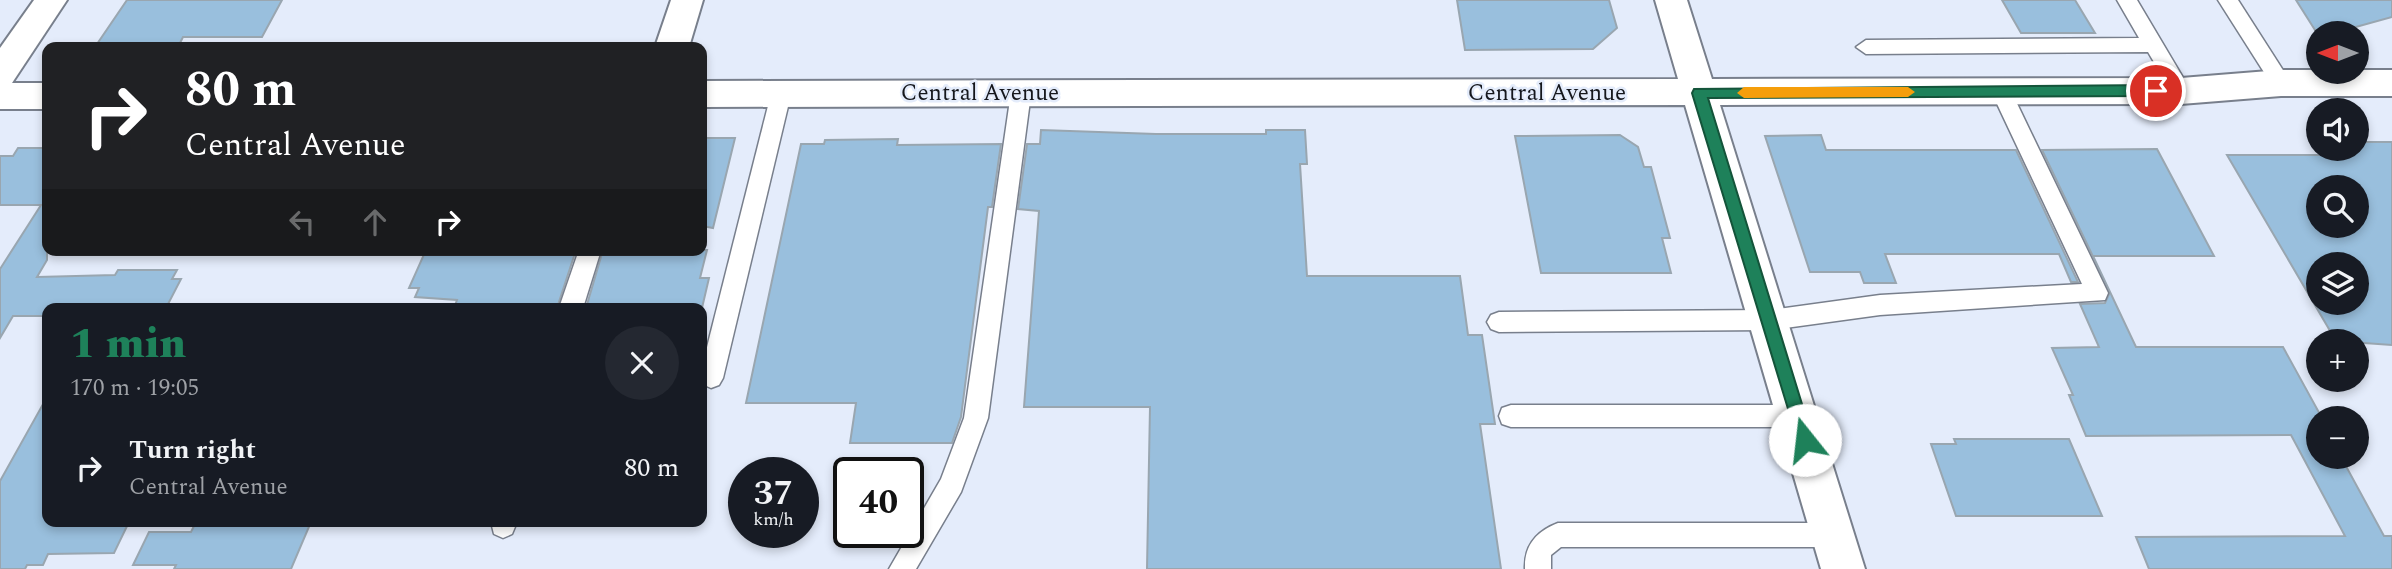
<!DOCTYPE html>
<html lang="en">
<head>
<meta charset="utf-8">
<style>
	:root { --surface:#171b24; --page:#242831; --text:#f1f3f6; --muted:#9ea1a6; --accent:#1e815a }
	body { margin:0; font-family:Spectral,serif; background:var(--page); color:var(--text); height:100vh; display:flex; flex-direction:column; font-size:26px; white-space:nowrap }
	* { box-sizing:border-box; margin:0 }
	p { font-size:23px; color:var(--muted) }
	.icon { flex:none; width:38px; height:38px; fill:none; stroke:currentColor; stroke-width:2; stroke-linecap:round; stroke-linejoin:round }
	.map { position:relative; flex:1; overflow:hidden }
	.side { position:absolute; left:42px; top:303px; width:665px; height:224px; display:flex; flex-direction:column; background:var(--surface); border-radius:14px; box-shadow:0 4px 10px #0003 }
	.side>* { flex:none }
	.guide { position:absolute; left:42px; top:42px; width:665px; height:214px; border-radius:14px; box-shadow:0 4px 10px #0003; background:#202124; color:#fff; overflow:hidden }
	.needle { width:46px; rotate:270deg }
	.controls { position:absolute; left:2306px; top:21px; display:grid; gap:14px }
	.controls a { display:grid; place-items:center; width:63px; height:63px; border-radius:50%; background:var(--surface); box-shadow:0 4px 10px #0003; font-size:35px }
	.speed { position:absolute; left:728px; top:457px; display:flex; gap:14px; font-size:35px; font-weight:700; text-align:center }
	.speed>* { display:grid; place-content:center; width:91px; height:91px; border-radius:50%; background:var(--surface); box-shadow:0 4px 10px #0003; line-height:1 }
	.speed small { font-size:18px; font-weight:400 }
	.speed .limit { border:4px solid #111; border-radius:10px; background:#fff; color:#111 }
	.pin { position:absolute; display:grid; place-items:center; width:60px; height:60px; color:#fff; margin:-30px; border:4px solid #fff; border-radius:50%; box-shadow:0 2px 7px #0007 }
	.me { position:absolute; width:77px; margin:-38px; rotate:344deg; stroke-linejoin:round; filter:drop-shadow(0 0 5px #0008) }
	.turn { display:flex; align-items:center; gap:24px; height:147px; padding:0 28px; font-size:32px }
	.turn .icon { width:91px; height:91px; stroke-width:2.5 }
	.turn b { display:block; font-size:49px; line-height:60px }
	.lanes { display:flex; align-items:center; height:66px; padding:0 28px; background:#0003; justify-content:center; gap:35px; direction:ltr }
	.lanes .off { opacity:.35 }
	.round { display:grid; place-items:center; flex:none; width:74px; height:74px; border-radius:37px; background:var(--page) }
	.summary { display:flex; align-items:center; justify-content:space-between; height:119px; padding:0 28px }
	h1 { font-size:42px; font-weight:800; line-height:52px; color:var(--accent) }
	ul { padding:0; list-style:none }
	li { display:flex; align-items:center; gap:21px; height:91px; padding:0 28px }
	li div { flex:1 }
	li b { display:block; font-size:26px }
	li em { font-style:normal }
	.map>svg:first-child { display:block }
</style>
</head>
<body>
<div class="map">
<svg width="2392" height="569" viewBox="0 0 2392 569">
	<rect width="100%" height="100%" fill="#e4ecfb"/>
	<g fill="#99bfdd" stroke="#99a6b0" stroke-width="2" fill-rule="evenodd">
		<polygon points="127,0 282,0 262,37 183,37 180,43 158,43 155,47 95,47"/>
		<polygon points="1457,0 1609,0 1617,28 1593,49 1465,50"/>
		<polygon points="2002,0 2075,0 2095,33 2021,33"/>
		<polygon points="2296,0 2392,0 2392,17 2345,30 2315,30"/>
		<polygon points="1041,130 1156,134 1266,134 1266,130 1305,130 1307,164 1300,164 1307,276 1460,276 1468,335 1482,335 1495,424 1480,424 1501,569 1147,569 1150,407 1024,407 1039,211 1018,209 1027,144 1040,144"/>
		<polygon points="1620,135 1638,147 1644,167 1651,167 1670,238 1662,238 1671,273 1541,273 1515,136"/>
		<polygon points="1821,135 1826,150 2016,150 2078,282 2071,282 2059,254 1885,254 1896,283 1864,283 1860,272 1810,272 1765,136"/>
		<polygon points="702,138 735,138 713,228 702,226"/>
		<polygon points="898,139 897,145 1001,144 992,207 988,207 961,417 952,443 850,443 856,403 746,403 801,144 824,144 825,140"/>
		<path d="M 2357,142 L 2392,142 L 2392,345 L 2336,341 L 2227,155 L 2332,155 L 2329,149 L 2357,149 ZM 2319,187 L 2357,187 L 2357,226 L 2319,226 ZM 2319,264 L 2357,264 L 2357,303 L 2319,303 Z"/>
		<polygon points="18,148 47,148 47,260 37,277 115,275 118,270 177,270 172,279 181,279 166,308 47,308 47,316 13,316 0,338 0,269 41,205 0,205 0,156 13,156"/>
		<polygon points="2157,149 2214,256 2093,256 2136,347 2283,347 2322,418 2319,418 2319,457 2341,457 2384,536 2392,536 2392,569 2149,569 2136,537 2345,536 2291,435 2086,436 2069,395 2073,395 2052,348 2099,347 2080,304 2105,303 2110,292 2042,150"/>
		<polygon points="426,250 576,250 557,308 454,308 457,300 415,297 419,288 409,288"/>
		<polygon points="603,250 707,250 700,278 709,278 702,308 586,308"/>
		<polygon points="47,397 47,522 129,522 114,553 48,554 43,565 27,565 25,569 0,569 0,481"/>
		<polygon points="1954,439 2069,439 2102,516 1956,516 1931,444 1956,444"/>
		<polygon points="196,522 311,522 291,569 174,569 176,565 133,565 149,532 191,532"/>
	</g>
	<g fill="none" stroke-linecap="round" stroke-linejoin="round">
		<defs>
			<g id="service">
				<polygon points="2117,0 2137,0 2191,91 2188,96 2174,96 2148,52 1866,54 1856,47 1866,40 2139,38"/>
				<polygon points="2218,0 2238,0 2288,78 2291,83 2288,88 2274,88"/>
				<polygon points="2001,83 2008,86 2011,91 2108,293 2105,300 1880,315 1770,330 1499,332 1491,329 1487,322 1491,315 1499,312 1770,310 1880,295 2082,284 1991,91 1994,86"/>
				<polygon points="1021,85 1028,88 1031,93 988,418 961,492 916,569 889,569 941,479 964,418 1011,93 1014,88"/>
				<polygon points="781,86 788,89 791,94 723,378 719,385 711,388 702,384 702,367 771,94 774,89"/>
				<polygon points="579,250 601,250 583,308 559,308"/>
				<polygon points="1511,405 1798,405 1807,408 1810,416 1807,424 1798,427 1511,427 1502,424 1499,416 1502,408"/>
				<polygon points="491,522 517,522 512,534 503,538 494,534"/>
				<path d="M 1558,523 L 1833,523 L 1842,526 L 1846,535 L 1842,544 L 1833,547 L 1561,547 L 1551,555 L 1551,569 L 1525,569 C 1524,545 1537,531 1558,523 Z"/>
			</g>
			<g id="minor">
				<polygon points="34,0 67,0 12,83 0,87 0,48"/>
				<polygon points="671,0 703,0 689,47 655,47"/>
			</g>
			<g id="tertiary">
				<polygon points="1655,0 1687,0 1712,79 2181,78 2281,70 2392,70 2392,96 2281,96 2181,104 1720,105 1865,569 1821,569 1685,105 702,107 702,81 1678,79"/>
				<rect x="0" y="83" width="47" height="26"/>
			</g>
		</defs>
		<use href="#service" stroke="#787f8c" stroke-width="3"/>
		<use href="#minor" stroke="#787f8c" stroke-width="4"/>
		<use href="#tertiary" stroke="#787f8c" stroke-width="4"/>
		<use href="#service" fill="#fff" fill-rule="evenodd"/>
		<use href="#minor" fill="#fff" fill-rule="evenodd"/>
		<use href="#tertiary" fill="#fff" fill-rule="evenodd"/>
	</g>
	<polygon fill="#1e815a" stroke="#14543a" stroke-width="2" points="2156,85 2163,91 2156,96 1708,98 1813,440 1805,447 1799,445 1692,93 1694,89"/>
	<polygon fill="#f59e0b" points="1744,87 1908,87 1915,92 1908,97 1744,98 1737,93"/>
	<g text-anchor="middle" dominant-baseline="central" stroke-width="5" stroke-linejoin="round" paint-order="stroke">
		<g font-size="23" fill="#15171c" stroke="#e4ecfb">
			<text x="980" y="93">Central Avenue</text>
			<text x="1547" y="93">Central Avenue</text>
		</g>
	</g>
</svg>
<div class="controls">
<a><svg class="needle" viewBox="-14 -14 28 28"><path d="M0-13l5 13h-10z" fill="#e53935"/><path d="M0 13l5-13h-10z" fill="#9ea1a6"/></svg></a>
<a><svg class="icon" aria-label="sound" viewBox="0 0 24 24"><path d="M4 9h4l5-4v14l-5-4H4zM17 9q2 3 0 6"/></svg></a>
<a><svg class="icon" aria-label="search" viewBox="0 0 24 24"><circle cx="10" cy="10" r="6"/><path d="M15 15l6 6"/></svg></a>
<a><svg class="icon" aria-label="layers" viewBox="0 0 24 24"><path d="M12 4l9 5-9 5-9-5zM3 14l9 5 9-5"/></svg></a>
<a>+</a>
<a>−</a>
</div>
<div class="speed"><div>37<small>km/h</small></div><div class="limit">40</div></div>
<div class="pin" style="left:2156px;top:91px;background:#d93025"><svg class="icon" aria-label="arrive" viewBox="0 0 24 24"><path d="M6 21V4h12l-3 4 3 4H6"/></svg></div>
<svg class="me" style="left:1805px;top:440px" viewBox="-20 -20 40 40"><circle r="19" fill="#fff"/><path d="M0-13L10 11 0 6-10 11z" fill="#1e815a"/></svg>
<div class="guide">
<div class="turn"><svg class="icon" aria-label="right" viewBox="0 0 24 24"><path d="M7 20v-9h11M14 6l5 5-5 5"/></svg><div><b>80 m</b>Central Avenue</div></div>
<div class="lanes"><svg class="icon off" aria-label="left" viewBox="0 0 24 24"><path d="M17 20v-9H6M10 6l-5 5 5 5"/></svg><svg class="icon off" aria-label="ahead" viewBox="0 0 24 24"><path d="M12 20V5M6 11l6-6 6 6"/></svg><svg class="icon" aria-label="right" viewBox="0 0 24 24"><path d="M7 20v-9h11M14 6l5 5-5 5"/></svg></div>
</div>
<section class="side">
<div class="summary"><div><h1>1 min</h1><p>170 m · 19:05</p></div><a class="round"><svg class="icon" aria-label="close" viewBox="0 0 24 24"><path d="M6 6l12 12M18 6L6 18"/></svg></a></div>
<ul>
<li><svg class="icon" aria-label="right" viewBox="0 0 24 24"><path d="M7 20v-9h11M14 6l5 5-5 5"/></svg><div><b>Turn right</b><p>Central Avenue</p></div><em>80 m</em></li>
</ul>
</section>
</div>
</body>
</html>
